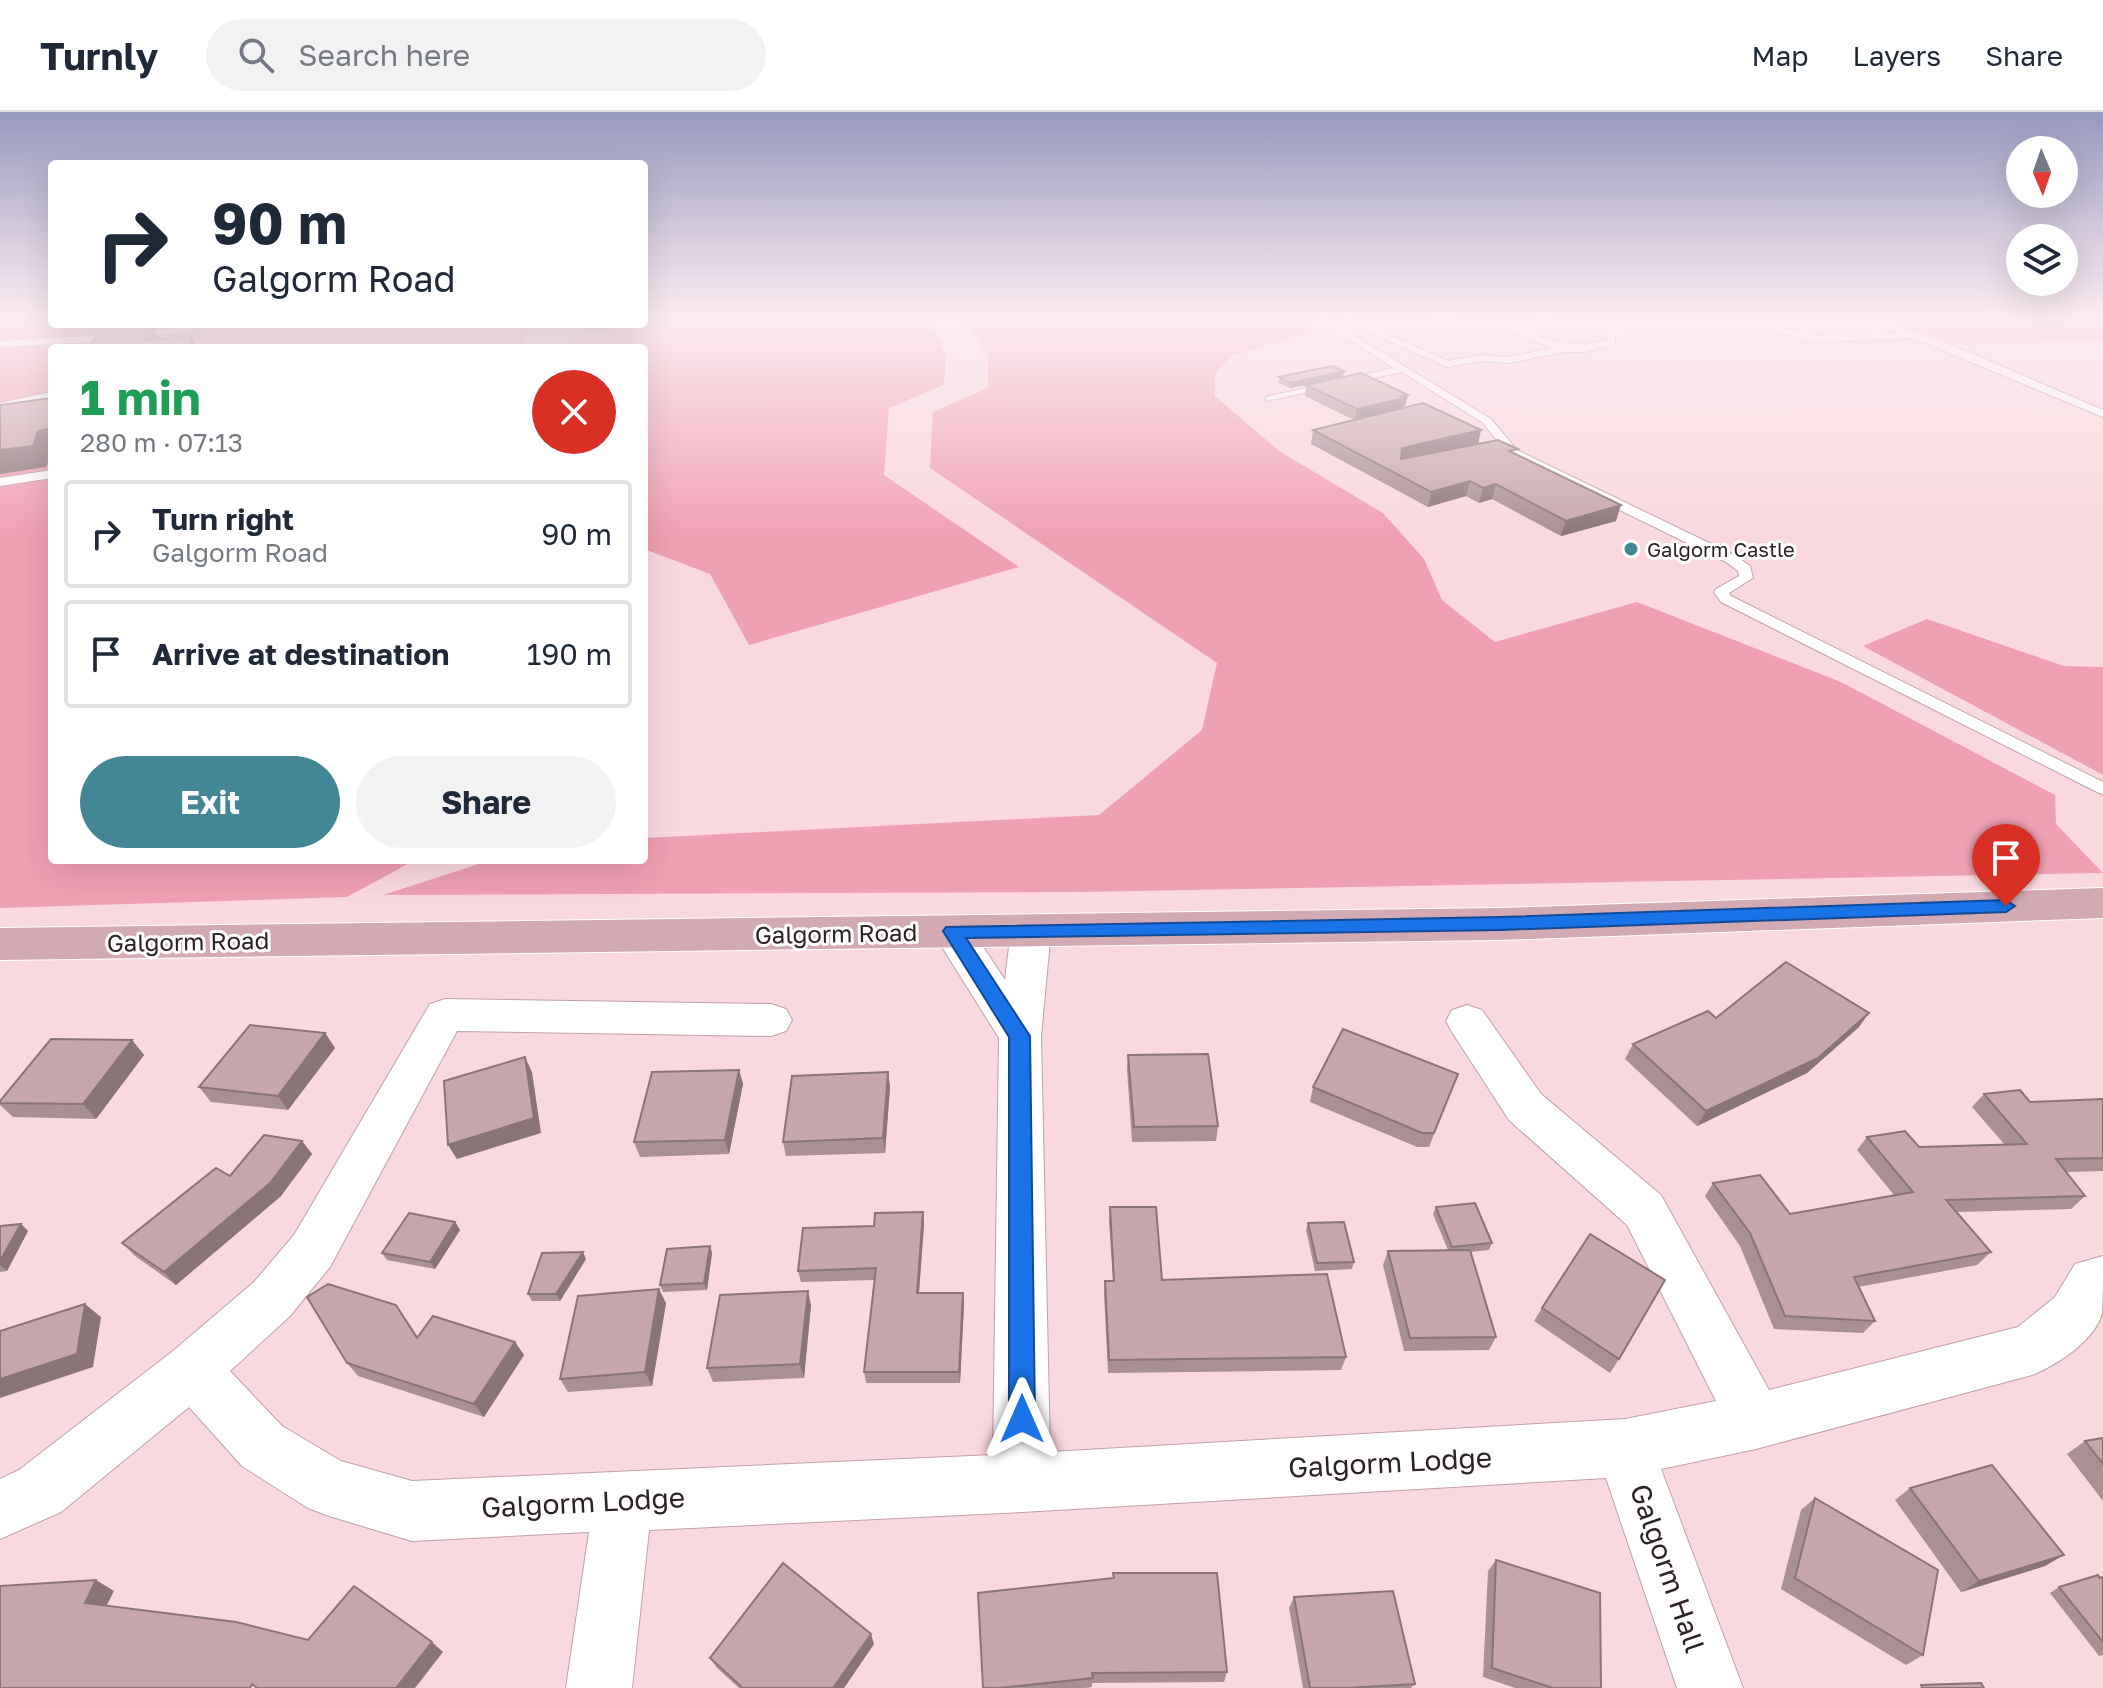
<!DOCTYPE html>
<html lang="en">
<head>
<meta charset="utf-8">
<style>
	:root { --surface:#fff; --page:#f2f2f3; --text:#1f2937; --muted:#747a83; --line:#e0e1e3; --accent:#438796 }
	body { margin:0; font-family:"Golos Text",sans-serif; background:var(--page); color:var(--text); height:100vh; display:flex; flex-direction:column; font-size:30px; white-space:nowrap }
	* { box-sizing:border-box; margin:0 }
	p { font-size:26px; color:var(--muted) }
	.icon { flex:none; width:44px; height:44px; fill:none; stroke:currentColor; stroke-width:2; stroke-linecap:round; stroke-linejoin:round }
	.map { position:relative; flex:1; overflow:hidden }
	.sheet { position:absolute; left:48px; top:232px; width:600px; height:520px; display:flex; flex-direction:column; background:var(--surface); border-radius:8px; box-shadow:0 8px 32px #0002 }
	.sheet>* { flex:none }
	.hud { position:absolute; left:48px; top:48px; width:600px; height:168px; border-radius:8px; box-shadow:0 8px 32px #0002; background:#fff; color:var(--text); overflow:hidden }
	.needle { width:52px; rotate:178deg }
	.controls { position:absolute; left:2006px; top:24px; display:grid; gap:16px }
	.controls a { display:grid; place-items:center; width:72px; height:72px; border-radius:50%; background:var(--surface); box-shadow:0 8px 32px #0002; font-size:40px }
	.pin { position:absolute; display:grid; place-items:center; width:68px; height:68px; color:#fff; margin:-82px -34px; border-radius:50% 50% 50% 0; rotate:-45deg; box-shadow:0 0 8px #0007 }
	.pin .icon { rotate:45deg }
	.me { position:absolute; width:88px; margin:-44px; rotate:0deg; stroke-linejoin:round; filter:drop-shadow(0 0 6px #0008) }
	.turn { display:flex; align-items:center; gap:28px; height:168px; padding:0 32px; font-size:36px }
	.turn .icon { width:104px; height:104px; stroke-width:2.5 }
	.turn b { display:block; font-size:56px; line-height:68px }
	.round { display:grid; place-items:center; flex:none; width:84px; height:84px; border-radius:42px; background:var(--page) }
	.overview { display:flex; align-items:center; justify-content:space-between; height:136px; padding:0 32px }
	h1 { font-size:48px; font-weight:700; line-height:60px; color:#1e9e55 }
	.cta { display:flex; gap:16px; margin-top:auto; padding:16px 32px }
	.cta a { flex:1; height:92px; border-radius:48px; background:var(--accent); color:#fff; font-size:32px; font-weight:700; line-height:92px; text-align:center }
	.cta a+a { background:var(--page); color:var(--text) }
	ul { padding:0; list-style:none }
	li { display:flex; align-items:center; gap:24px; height:108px; margin:0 16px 12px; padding:0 16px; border:4px solid var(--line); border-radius:8px }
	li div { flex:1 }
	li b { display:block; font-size:30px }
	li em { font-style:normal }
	header { display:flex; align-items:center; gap:48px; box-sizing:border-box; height:112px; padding:0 40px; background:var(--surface); border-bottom:2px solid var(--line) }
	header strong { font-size:38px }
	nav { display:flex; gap:44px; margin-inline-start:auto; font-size:28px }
	.search { width:560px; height:72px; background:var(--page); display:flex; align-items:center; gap:20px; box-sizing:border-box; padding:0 28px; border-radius:44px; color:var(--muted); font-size:30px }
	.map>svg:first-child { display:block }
</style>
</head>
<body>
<header>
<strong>Turnly</strong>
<div class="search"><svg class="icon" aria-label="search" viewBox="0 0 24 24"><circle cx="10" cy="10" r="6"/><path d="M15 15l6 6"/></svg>Search here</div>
<nav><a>Map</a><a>Layers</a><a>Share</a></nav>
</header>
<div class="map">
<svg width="2103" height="1576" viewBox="0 0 2103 1576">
	<rect width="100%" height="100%" fill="#fad8df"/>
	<g fill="#efa0b3">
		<polygon points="644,205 929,205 946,244 944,273 889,296 884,363 1019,455 749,533 710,462 644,437 644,236 569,236 568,212 644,212"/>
		<polygon points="960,205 1296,205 1314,219 1231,244 1215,262 1215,284 1279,339 1383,401 1424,447 1442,488 1495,530 1637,490 1841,570 2055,683 2056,712 2103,761 1079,780 383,783 491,748 644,748 644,726 1099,703 1202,618 1217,551 930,356 933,300 988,276 988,242"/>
		<polygon points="1872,205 2103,205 2103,228 1963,233"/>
		<polygon points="52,206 52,212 528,212 525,236 52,236 52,748 415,748 347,785 0,796 0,208"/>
		<polygon points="1927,507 2064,554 2103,555 2103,663 1863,534"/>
	</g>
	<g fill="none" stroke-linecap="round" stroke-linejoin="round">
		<defs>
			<g id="lane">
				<polygon points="1313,205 1324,205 1491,307 1517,338 1736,444 1750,454 1753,466 1729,481 1731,484 2103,670 2103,683 1721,490 1714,480 1716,477 1739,464 1738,459 1726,450 1509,344 1483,311 1402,260 1266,289 1266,285 1394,256"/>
				<path d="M 1336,205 L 1349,205 L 1448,249 L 1481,243 L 1509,245 L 1553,236 L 1476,205 L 1489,205 L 1506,212 L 1540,205 L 1610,214 L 1748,207 L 1814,224 L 1899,221 L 1860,205 L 1873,205 L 1959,236 L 2103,298 L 2103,305 L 1913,226 L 1814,230 L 1748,213 L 1615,220 L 1615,232 L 1585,240 L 1564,240 L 1509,251 L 1481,249 L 1447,255 ZM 1540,211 L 1606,219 L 1607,228 C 1568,238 1552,229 1516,215 Z"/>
				<polygon points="1428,205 1464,205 1441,211"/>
				<polygon points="1998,205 2012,205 2031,212 2026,215"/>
				<polygon points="206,212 233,212 127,228 0,235 0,229 127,222"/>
				<polygon points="52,280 52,286 0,297 0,291"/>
				<polygon points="52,358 52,366 0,374 0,366"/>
			</g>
			<path id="street" d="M 1031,804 L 1045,808 L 1051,818 L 1041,924 L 1050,1340 L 1625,1307 L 1716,1289 L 1627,1113 L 1509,1008 L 1452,920 L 1446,909 L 1452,898 L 1467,893 L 1482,898 L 1541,982 L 1661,1083 L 1769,1278 L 2018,1215 L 2055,1185 L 2075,1152 L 2103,1144 C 2103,1161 2103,1186 2102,1202 C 2094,1229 2057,1253 2032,1263 L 1756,1337 L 1661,1357 L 1743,1576 L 1677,1576 L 1606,1366 L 1022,1400 L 649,1418 L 632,1576 L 566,1576 L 589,1420 L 412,1429 L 329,1404 L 308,1396 L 242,1354 L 189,1295 L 61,1400 L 0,1427 L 0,1367 L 19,1358 L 173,1239 L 254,1170 L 294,1123 L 430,892 L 445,887 L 771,892 L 786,897 L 792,908 L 786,919 L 771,924 L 457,919 L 330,1155 L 290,1204 L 230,1259 L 282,1314 L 341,1349 L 412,1369 L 993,1343 L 999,926 L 932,819 L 938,809 L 952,805 L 966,809 L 1005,868 L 1011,818 L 1017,808 Z"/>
			<polygon id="primary" points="2103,776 2103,806 1501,828 0,848 0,816 1501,796"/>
		</defs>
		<use href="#lane" stroke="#c0a0a7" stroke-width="2"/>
		<use href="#street" stroke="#c0a0a7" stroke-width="2"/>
		<use href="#primary" stroke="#fff" stroke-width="2"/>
		<use href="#lane" fill="#fff" fill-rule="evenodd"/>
		<use href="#street" fill="#fff" fill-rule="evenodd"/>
		<use href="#primary" fill="#d3a9b3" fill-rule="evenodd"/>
	</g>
	<g fill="#aa8f94">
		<polygon points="1279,265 1343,265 1405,294 1403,294 1403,296 1478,332 1516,343 1616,409 1561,424 1492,387 1479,391 1466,384 1428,395 1311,332 1313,318 1354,308 1305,284 1306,273 1290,276 1279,271"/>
		<polygon points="1716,906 1859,915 1807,961 1697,1014 1625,947 1633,932"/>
		<polygon points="325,921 335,936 288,998 211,990 199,975"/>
		<polygon points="132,928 144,943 96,1007 13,1005 0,993 0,989"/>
		<polygon points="1128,943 1218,1014 1216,1029 1132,1030 1127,958"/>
		<polygon points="739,958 743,972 729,1042 640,1045 634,1030"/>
		<polygon points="888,960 890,975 885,1041 786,1044 783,1030"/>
		<polygon points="1458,962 1429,1035 1417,1035 1310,990 1313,975"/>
		<polygon points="1984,982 2030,990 2103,987 2103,1059 2066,1060 2085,1084 2071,1097 1956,1100 1991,1140 1977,1153 1858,1175 1875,1209 1863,1221 1774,1217 1740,1134 1705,1084 1713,1071 1790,1102 1894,1083 1857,1038 1867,1025 1919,1035 2004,1032 1972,995"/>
		<polygon points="302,1029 312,1042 281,1084 176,1173 135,1144 122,1131"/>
		<polygon points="1110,1095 1162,1168 1346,1245 1341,1258 1108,1261 1104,1182 1105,1169 1113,1169 1109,1109"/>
		<polygon points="1436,1095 1492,1131 1489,1138 1471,1140 1496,1225 1489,1238 1404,1239 1383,1153 1388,1139 1448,1138 1433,1102"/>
		<polygon points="923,1100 924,1112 919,1181 964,1192 960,1271 866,1271 864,1260 874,1168 801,1170 798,1159 874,1114"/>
		<polygon points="455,1110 460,1118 435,1157 387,1148 382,1141"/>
		<polygon points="1308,1111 1354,1150 1352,1157 1315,1159 1306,1118"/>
		<polygon points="21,1112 28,1119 7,1159 0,1160 0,1114"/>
		<polygon points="710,1134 712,1141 707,1178 663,1180 660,1173"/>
		<polygon points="586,1147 560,1189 532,1189 528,1182"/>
		<polygon points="666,1191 652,1274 568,1280 560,1267"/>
		<polygon points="811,1193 804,1266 713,1270 707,1256"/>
		<polygon points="1542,1196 1619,1247 1610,1261 1534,1209"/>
		<polygon points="406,1207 418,1225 515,1230 524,1243 484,1305 358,1264 347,1251"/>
		<polygon points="2103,1326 2103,1389 2067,1342 2085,1329"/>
		<polygon points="1910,1376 2045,1454 1961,1480 1895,1388"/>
		<polygon points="1815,1386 1923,1543 1906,1553 1781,1477 1801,1398"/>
		<polygon points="1496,1448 1601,1576 1515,1576 1483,1565 1488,1459"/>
		<polygon points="2103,1465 2103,1543 2099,1544 2050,1481 2059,1475"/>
		<polygon points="978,1481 1227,1560 1224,1570 1092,1571 1092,1575 1086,1576 983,1576"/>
		<polygon points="1294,1485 1415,1572 1411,1576 1303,1576 1289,1496"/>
		<polygon points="874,1532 844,1576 739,1576 717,1556 710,1546"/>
	</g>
	<g fill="#8b7478">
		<polygon points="644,205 656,205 656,210 588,221 585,212 644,212"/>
		<polygon points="149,212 152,212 159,226 157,236 144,229"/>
		<polygon points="191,224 197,236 189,236"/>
		<polygon points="1344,259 1343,265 1290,276 1291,271"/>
		<polygon points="1408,283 1405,294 1403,294 1402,297 1355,309 1357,297"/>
		<polygon points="52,316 52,340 46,355 0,362 0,338 38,319"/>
		<polygon points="1481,318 1478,333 1399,350 1402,336"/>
		<polygon points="1470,369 1466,384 1428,395 1431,380"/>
		<polygon points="1496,372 1492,387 1479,391 1483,376"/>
		<polygon points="1621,393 1616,409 1561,424 1566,409"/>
		<polygon points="1869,901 1859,915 1807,961 1697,1014 1706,999"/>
		<polygon points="325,921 335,936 288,998 278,984"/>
		<polygon points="132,928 144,943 96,1007 83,992"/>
		<polygon points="525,945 532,960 541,1021 457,1047 448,1033"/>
		<polygon points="739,958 743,972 729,1042 725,1028"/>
		<polygon points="888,960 890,975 885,1041 883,1026"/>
		<polygon points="302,1029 312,1042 281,1084 176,1173 164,1160"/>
		<polygon points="923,1100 924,1112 918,1192 917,1181"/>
		<polygon points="455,1110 460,1118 435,1157 430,1150"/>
		<polygon points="21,1112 28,1119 7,1159 0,1153 0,1149"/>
		<polygon points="710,1134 712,1141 707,1178 704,1171"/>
		<polygon points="583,1140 586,1147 560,1189 556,1182"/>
		<polygon points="659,1177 666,1191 652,1274 645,1260"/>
		<polygon points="808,1179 811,1193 804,1266 800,1252"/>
		<polygon points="963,1181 964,1192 960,1271 959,1260"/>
		<polygon points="85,1192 101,1205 93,1255 0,1286 0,1267"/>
		<polygon points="515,1230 524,1243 484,1305 474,1292"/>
		<polygon points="2064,1443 2045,1454 1961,1480 1979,1469"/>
		<polygon points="96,1468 114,1479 103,1501 85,1491"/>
		<polygon points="871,1522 874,1532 844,1576 833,1576"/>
		<polygon points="432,1530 443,1540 415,1576 396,1576"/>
	</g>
	<g fill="#c6a6ac" stroke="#8b7478" stroke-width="2">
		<polygon points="111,212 149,212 144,229 191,224 189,236 91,236 99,213"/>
		<polygon points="1332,254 1344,259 1291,271 1279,265"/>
		<polygon points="1361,261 1408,283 1401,284 1405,286 1357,297 1306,273"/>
		<polygon points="52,286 52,316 38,319 33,334 0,338 0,293"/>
		<polygon points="1423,291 1481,318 1402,336 1401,347 1498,328 1518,337 1509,339 1621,393 1566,409 1496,372 1483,376 1470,369 1431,380 1313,318"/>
		<polygon points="1786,850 1869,901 1818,946 1706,999 1633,932 1708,899 1716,906"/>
		<polygon points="250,913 325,921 278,984 199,975"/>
		<polygon points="1343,917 1458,962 1434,1021 1422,1021 1313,975"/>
		<polygon points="51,927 132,928 83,992 0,991 0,989"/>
		<polygon points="1208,942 1218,1014 1134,1015 1128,943"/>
		<polygon points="525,945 534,1006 448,1033 444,969"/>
		<polygon points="739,958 725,1028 634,1030 652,960"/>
		<polygon points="888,960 883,1026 783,1030 792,964"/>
		<polygon points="2020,978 2030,990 2103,987 2103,1046 2056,1047 2085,1084 1946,1088 1991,1140 1854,1165 1875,1209 1785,1204 1750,1121 1713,1071 1760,1063 1790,1102 1913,1080 1867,1025 1905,1019 1919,1035 2027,1032 1984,982"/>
		<polygon points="264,1023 302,1029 270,1071 164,1160 122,1131 216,1056 230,1064"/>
		<polygon points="1475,1091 1492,1131 1452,1135 1436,1095"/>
		<polygon points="1110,1095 1156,1095 1162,1168 1327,1162 1346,1245 1109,1248 1105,1169 1114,1169"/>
		<polygon points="923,1100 917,1181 963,1181 959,1260 864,1260 876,1156 798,1159 803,1116 874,1114 875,1101"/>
		<polygon points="409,1101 455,1110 430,1150 382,1141"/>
		<polygon points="1344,1110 1354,1150 1317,1151 1308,1111"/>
		<polygon points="21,1112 0,1149 0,1114"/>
		<polygon points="1590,1122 1665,1168 1619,1247 1542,1196"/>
		<polygon points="710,1134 704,1171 660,1173 667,1137"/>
		<polygon points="1470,1138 1496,1225 1410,1226 1388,1139"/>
		<polygon points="583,1140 556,1182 528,1182 542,1141"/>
		<polygon points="328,1172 396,1193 417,1226 433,1204 515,1230 474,1292 347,1251 307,1185"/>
		<polygon points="659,1177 645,1260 560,1267 578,1184"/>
		<polygon points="808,1179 800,1252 707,1256 720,1183"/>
		<polygon points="85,1192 77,1242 0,1267 0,1219"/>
		<polygon points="2103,1326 2103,1352 2085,1329"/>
		<polygon points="1992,1353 2064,1443 1979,1469 1910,1376"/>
		<polygon points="1815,1386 1938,1458 1923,1543 1795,1466"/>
		<polygon points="1496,1448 1600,1481 1601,1576 1553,1576 1492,1556"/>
		<polygon points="783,1451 871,1522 833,1576 743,1576 710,1546"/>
		<polygon points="1113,1461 1217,1461 1227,1560 1092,1561 1093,1566 999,1576 983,1576 978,1481 1114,1466"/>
		<polygon points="2098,1463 2100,1466 2103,1465 2103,1530 2059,1475"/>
		<polygon points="96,1468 85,1491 236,1510 308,1528 354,1474 432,1530 396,1576 257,1576 252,1572 250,1576 0,1576 0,1474"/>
		<polygon points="1393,1479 1415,1572 1347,1576 1310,1576 1294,1485"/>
		<polygon points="1981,1571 1984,1576 1922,1576 1921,1573"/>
	</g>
	<linearGradient id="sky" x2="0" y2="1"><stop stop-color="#9799c0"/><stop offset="0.48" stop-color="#fdedf1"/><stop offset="1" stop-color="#fdedf1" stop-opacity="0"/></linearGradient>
	<rect width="2103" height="426" fill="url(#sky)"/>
	<polygon fill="#1a73e8" stroke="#114b97" stroke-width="2" points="2006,788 2015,794 2006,800 1501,818 966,826 1030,924 1035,1307 1031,1317 1022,1321 1013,1317 1009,1307 1009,925 943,819 946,815 1501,805"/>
	<circle fill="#438796" stroke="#fff" stroke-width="3" cx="1631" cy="437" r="8"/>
	<g text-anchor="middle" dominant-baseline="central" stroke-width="6" stroke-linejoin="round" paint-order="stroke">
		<g font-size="20" fill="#2d2123" stroke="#fff" text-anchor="start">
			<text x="1647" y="437">Galgorm Castle</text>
		</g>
		<g font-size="24" fill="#2d2123" stroke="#fff">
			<text transform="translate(836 821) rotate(-1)">Galgorm Road</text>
			<text transform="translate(188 829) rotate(-1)">Galgorm Road</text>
		</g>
		<g font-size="28" fill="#2d2123" stroke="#fff">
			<text transform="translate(1390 1350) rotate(-3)">Galgorm Lodge</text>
			<text transform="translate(583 1390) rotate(-3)">Galgorm Lodge</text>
			<text transform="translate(1668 1456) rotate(71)">Galgorm Hall</text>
		</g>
	</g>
</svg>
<div class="controls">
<a><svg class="needle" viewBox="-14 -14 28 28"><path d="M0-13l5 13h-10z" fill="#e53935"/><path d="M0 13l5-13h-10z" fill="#747a83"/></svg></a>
<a><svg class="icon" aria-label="layers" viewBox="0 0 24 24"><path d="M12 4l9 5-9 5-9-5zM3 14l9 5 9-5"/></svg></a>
</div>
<div class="pin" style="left:2006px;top:794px;background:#d93025"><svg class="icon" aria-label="arrive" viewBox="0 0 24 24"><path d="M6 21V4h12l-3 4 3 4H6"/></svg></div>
<svg class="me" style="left:1022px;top:1307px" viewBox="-20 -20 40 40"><path d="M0-17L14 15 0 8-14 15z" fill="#1a73e8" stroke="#fff" stroke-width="4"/></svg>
<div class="hud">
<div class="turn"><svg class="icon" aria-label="right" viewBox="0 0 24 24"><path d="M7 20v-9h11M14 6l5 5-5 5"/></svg><div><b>90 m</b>Galgorm Road</div></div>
</div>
<section class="sheet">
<div class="overview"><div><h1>1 min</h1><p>280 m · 07:13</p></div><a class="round" style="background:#d93025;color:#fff"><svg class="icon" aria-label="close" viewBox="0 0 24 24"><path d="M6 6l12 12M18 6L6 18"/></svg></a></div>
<ul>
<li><svg class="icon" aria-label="right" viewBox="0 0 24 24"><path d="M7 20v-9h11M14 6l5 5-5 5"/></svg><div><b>Turn right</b><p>Galgorm Road</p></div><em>90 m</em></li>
<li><svg class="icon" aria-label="arrive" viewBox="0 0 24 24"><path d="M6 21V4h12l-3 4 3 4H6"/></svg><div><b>Arrive at destination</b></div><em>190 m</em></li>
</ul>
<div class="cta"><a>Exit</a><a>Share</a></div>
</section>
</div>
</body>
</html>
